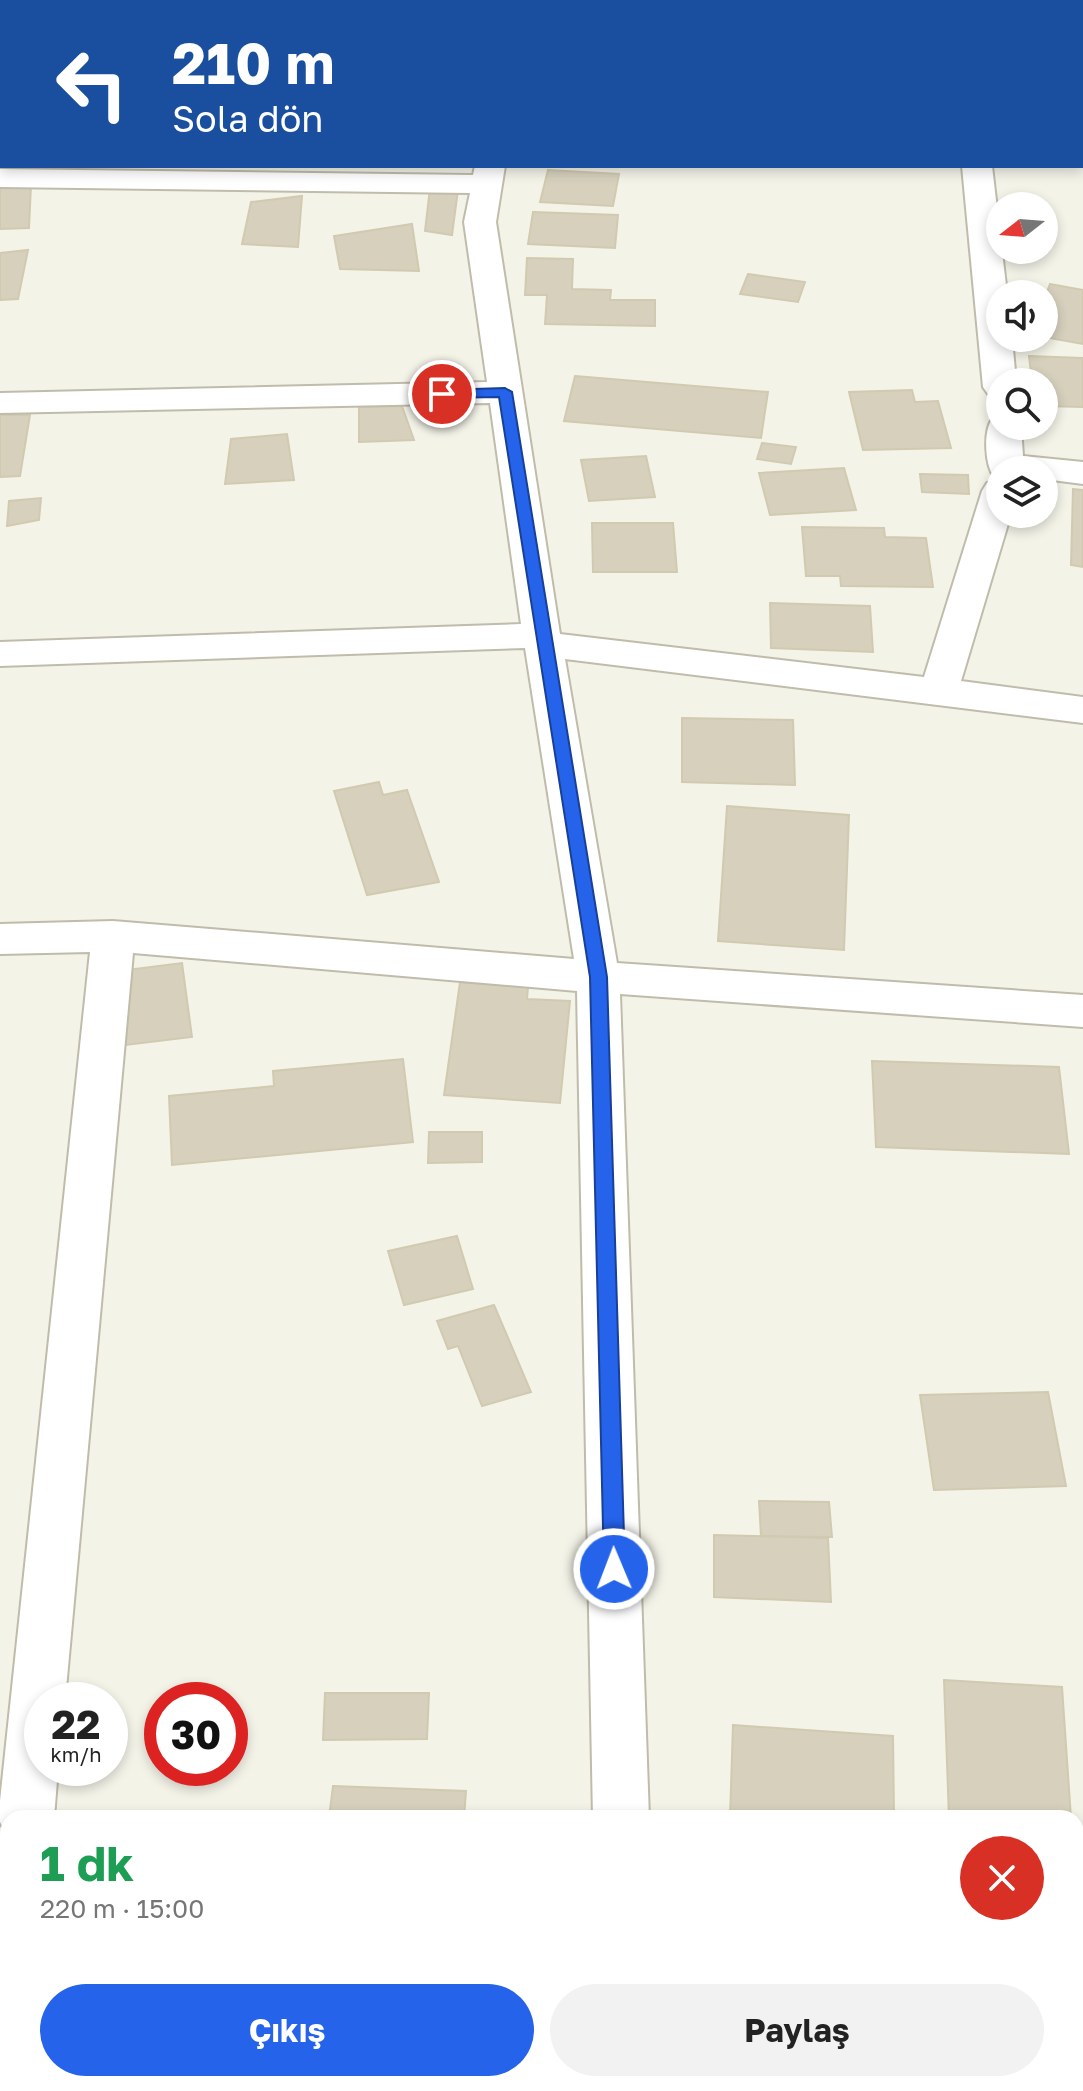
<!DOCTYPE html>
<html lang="tr">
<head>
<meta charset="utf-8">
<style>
	:root { --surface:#fff; --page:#f2f2f2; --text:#222; --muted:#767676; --accent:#2563eb }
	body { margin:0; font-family:"Golos Text",sans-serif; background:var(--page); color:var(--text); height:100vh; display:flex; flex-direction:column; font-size:30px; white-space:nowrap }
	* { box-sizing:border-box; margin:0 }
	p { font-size:26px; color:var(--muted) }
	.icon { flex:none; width:44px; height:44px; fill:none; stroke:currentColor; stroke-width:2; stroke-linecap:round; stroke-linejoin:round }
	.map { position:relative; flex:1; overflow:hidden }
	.sheet { position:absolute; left:0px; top:1810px; width:1084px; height:282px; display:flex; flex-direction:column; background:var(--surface); border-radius:24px 24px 0 0; box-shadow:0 4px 12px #0003 }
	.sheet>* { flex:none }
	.guide { position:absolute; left:0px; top:0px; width:1084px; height:168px; box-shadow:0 4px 12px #0003; background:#1a4fa0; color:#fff; overflow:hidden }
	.needle { width:52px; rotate:253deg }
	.fabs { position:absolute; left:986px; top:192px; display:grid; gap:16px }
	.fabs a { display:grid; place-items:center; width:72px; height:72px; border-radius:50%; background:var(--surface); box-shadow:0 4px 12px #0003; font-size:40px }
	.speed { position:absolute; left:24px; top:1682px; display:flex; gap:16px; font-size:40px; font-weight:700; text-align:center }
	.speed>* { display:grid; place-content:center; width:104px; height:104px; border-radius:50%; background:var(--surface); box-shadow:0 4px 12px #0003; line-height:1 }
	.speed small { font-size:20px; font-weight:400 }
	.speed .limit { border:12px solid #d22; background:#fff; color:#111 }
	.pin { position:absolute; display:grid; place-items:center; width:68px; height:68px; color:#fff; margin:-34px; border:4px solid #fff; border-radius:50%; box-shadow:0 2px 8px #0007 }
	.me { position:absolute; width:88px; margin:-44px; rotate:359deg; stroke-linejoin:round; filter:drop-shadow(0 0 6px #0008) }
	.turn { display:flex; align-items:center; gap:28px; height:168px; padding:0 40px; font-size:36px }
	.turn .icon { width:104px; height:104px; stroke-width:2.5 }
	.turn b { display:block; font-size:56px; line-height:68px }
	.round { display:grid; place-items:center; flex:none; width:84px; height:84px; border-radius:42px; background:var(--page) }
	.headline { display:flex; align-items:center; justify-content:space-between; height:136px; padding:0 40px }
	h1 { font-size:48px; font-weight:700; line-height:60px; color:#1e9e55 }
	.button { display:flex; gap:16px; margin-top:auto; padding:16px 40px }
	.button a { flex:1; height:92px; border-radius:48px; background:var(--accent); color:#fff; font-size:32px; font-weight:700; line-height:92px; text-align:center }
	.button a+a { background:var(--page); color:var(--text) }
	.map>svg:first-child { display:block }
</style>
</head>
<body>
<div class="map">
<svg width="1083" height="2091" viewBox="0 0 1083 2091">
	<rect width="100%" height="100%" fill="#f4f3e8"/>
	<g fill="#d6d0bd" stroke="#d1cab0" stroke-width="2">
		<polygon points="548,170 619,174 613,206 540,202"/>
		<polygon points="31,185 29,228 0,229 0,186"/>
		<polygon points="430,188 458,190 452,235 425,231"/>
		<polygon points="302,196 298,247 242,244 251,202"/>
		<polygon points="533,212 618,215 615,248 528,244"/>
		<polygon points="412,224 419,271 340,269 334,236"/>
		<polygon points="28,250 18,299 0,300 0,253"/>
		<polygon points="527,258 573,259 572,289 611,290 610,300 655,300 655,326 545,324 547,295 525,295"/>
		<polygon points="748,274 805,282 798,302 740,294"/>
		<polygon points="1050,284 1083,290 1083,344 1044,337 1044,300"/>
		<polygon points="1029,356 1083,358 1083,407 1044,406 1044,382 1032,382"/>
		<polygon points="575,376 768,392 761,438 564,421"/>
		<polygon points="912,390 915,402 938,401 951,448 863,450 849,392"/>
		<polygon points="402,406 414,440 359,442 359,407"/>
		<polygon points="0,415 30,415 20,476 0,477"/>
		<polygon points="287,434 294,480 225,484 231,439"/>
		<polygon points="762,443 796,447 791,464 757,459"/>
		<polygon points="646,456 655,497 589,501 581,460"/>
		<polygon points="844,468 856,510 770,515 759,473"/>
		<polygon points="920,474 968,475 969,494 922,492"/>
		<polygon points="1073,489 1083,490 1083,567 1071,565"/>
		<polygon points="41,498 39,520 7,526 9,501"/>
		<polygon points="592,523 673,523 677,572 593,572"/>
		<polygon points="802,527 884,528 885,537 926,538 933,587 841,586 840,576 806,576"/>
		<polygon points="770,603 870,606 873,652 771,648"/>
		<polygon points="682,718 793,720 795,785 682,782"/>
		<polygon points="379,782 383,795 407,790 439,882 367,895 334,791"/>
		<polygon points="727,806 849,815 844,950 718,941"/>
		<polygon points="182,963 192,1037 126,1045 118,971"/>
		<polygon points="460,982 528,987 527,999 570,1001 560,1103 444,1095"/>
		<polygon points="403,1059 413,1142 172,1165 169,1096 274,1086 273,1071"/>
		<polygon points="872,1061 1059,1067 1069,1154 876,1147"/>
		<polygon points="429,1132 482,1132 482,1162 428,1163"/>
		<polygon points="457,1236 473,1289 404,1305 388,1251"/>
		<polygon points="494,1305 531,1392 482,1406 458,1346 448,1349 437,1321"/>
		<polygon points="1048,1392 1066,1486 934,1490 920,1395"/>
		<polygon points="759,1501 829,1502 832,1537 761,1536"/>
		<polygon points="714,1535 828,1538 831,1602 714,1597"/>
		<polygon points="944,1680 1062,1687 1071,1818 949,1818"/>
		<polygon points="325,1693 429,1693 427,1739 323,1740"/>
		<polygon points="733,1725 893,1736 894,1818 730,1818"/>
		<polygon points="333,1786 466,1791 464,1818 329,1818"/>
		<polygon points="82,2084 283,2084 282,2091 81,2091"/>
	</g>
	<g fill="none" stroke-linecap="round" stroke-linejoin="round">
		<defs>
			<g id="minor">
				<polygon points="116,0 155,0 156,2 117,2"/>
				<rect x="1082" y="145" width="1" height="18"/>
				<polygon points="475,166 505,166 496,222 560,634 924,677 982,491 987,483 1000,480 1000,514 1011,514 961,681 1083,697 1083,723 565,659 617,963 1083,995 1083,1027 620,994 649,1818 593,1818 577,991 133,953 65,1700 42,1700 42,1768 58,1768 54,1818 8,1818 8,1837 0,1822 0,1801 90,952 0,954 0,924 113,921 574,959 525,648 0,666 0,642 521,624 490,403 0,413 0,393 487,382 464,222 470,193 0,187 0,169 473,175"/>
				<polygon points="962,166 992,166 1007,294 1000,294 1000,338 1012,338 1016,382 1000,382 1000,397 988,394 983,387"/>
				<path d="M 1000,417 L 1000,426 L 1021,426 L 1023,456 L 1083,462 L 1083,484 L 1044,479 L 1044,470 L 1000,470 L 1000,479 L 994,477 C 985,465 983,432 992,419 Z"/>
				<rect x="1076" y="1942" width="7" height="56"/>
				<polygon points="8,1969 8,2035 0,2032 0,1973"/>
				<polygon points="597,2084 657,2084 658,2091 598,2091"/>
			</g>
		</defs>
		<use href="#minor" stroke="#c0bcab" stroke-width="4"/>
		<use href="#minor" fill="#fff" fill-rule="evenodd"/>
	</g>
	<polygon fill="#2563eb" stroke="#184099" stroke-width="2" points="505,388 512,392 607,977 625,1569 622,1575 614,1578 607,1575 604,1569 590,977 499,397 442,398 435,394 442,390"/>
</svg>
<div class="fabs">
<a><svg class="needle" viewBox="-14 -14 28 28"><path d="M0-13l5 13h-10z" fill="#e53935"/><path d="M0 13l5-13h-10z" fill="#767676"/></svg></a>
<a><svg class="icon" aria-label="sound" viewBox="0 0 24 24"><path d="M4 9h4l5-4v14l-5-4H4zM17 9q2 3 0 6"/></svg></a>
<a><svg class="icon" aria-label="search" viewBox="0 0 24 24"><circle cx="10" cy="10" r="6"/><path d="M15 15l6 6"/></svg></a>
<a><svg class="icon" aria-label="layers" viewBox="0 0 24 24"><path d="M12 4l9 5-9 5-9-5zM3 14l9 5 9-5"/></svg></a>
</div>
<div class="speed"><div>22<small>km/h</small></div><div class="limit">30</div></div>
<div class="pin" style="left:442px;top:394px;background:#d93025"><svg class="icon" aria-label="arrive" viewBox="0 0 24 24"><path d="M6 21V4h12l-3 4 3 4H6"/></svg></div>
<svg class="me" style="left:614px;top:1569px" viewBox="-20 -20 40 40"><circle r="17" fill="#2563eb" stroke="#fff" stroke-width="3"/><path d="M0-11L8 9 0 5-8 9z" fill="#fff"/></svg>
<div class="guide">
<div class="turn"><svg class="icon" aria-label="left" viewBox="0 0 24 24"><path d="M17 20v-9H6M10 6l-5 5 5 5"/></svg><div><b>210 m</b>Sola dön</div></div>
</div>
<section class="sheet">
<div class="headline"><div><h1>1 dk</h1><p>220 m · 15:00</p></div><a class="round" style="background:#d93025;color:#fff"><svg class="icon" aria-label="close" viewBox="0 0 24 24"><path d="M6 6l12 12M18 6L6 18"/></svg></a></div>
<div class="button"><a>Çıkış</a><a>Paylaş</a></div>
</section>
</div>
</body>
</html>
